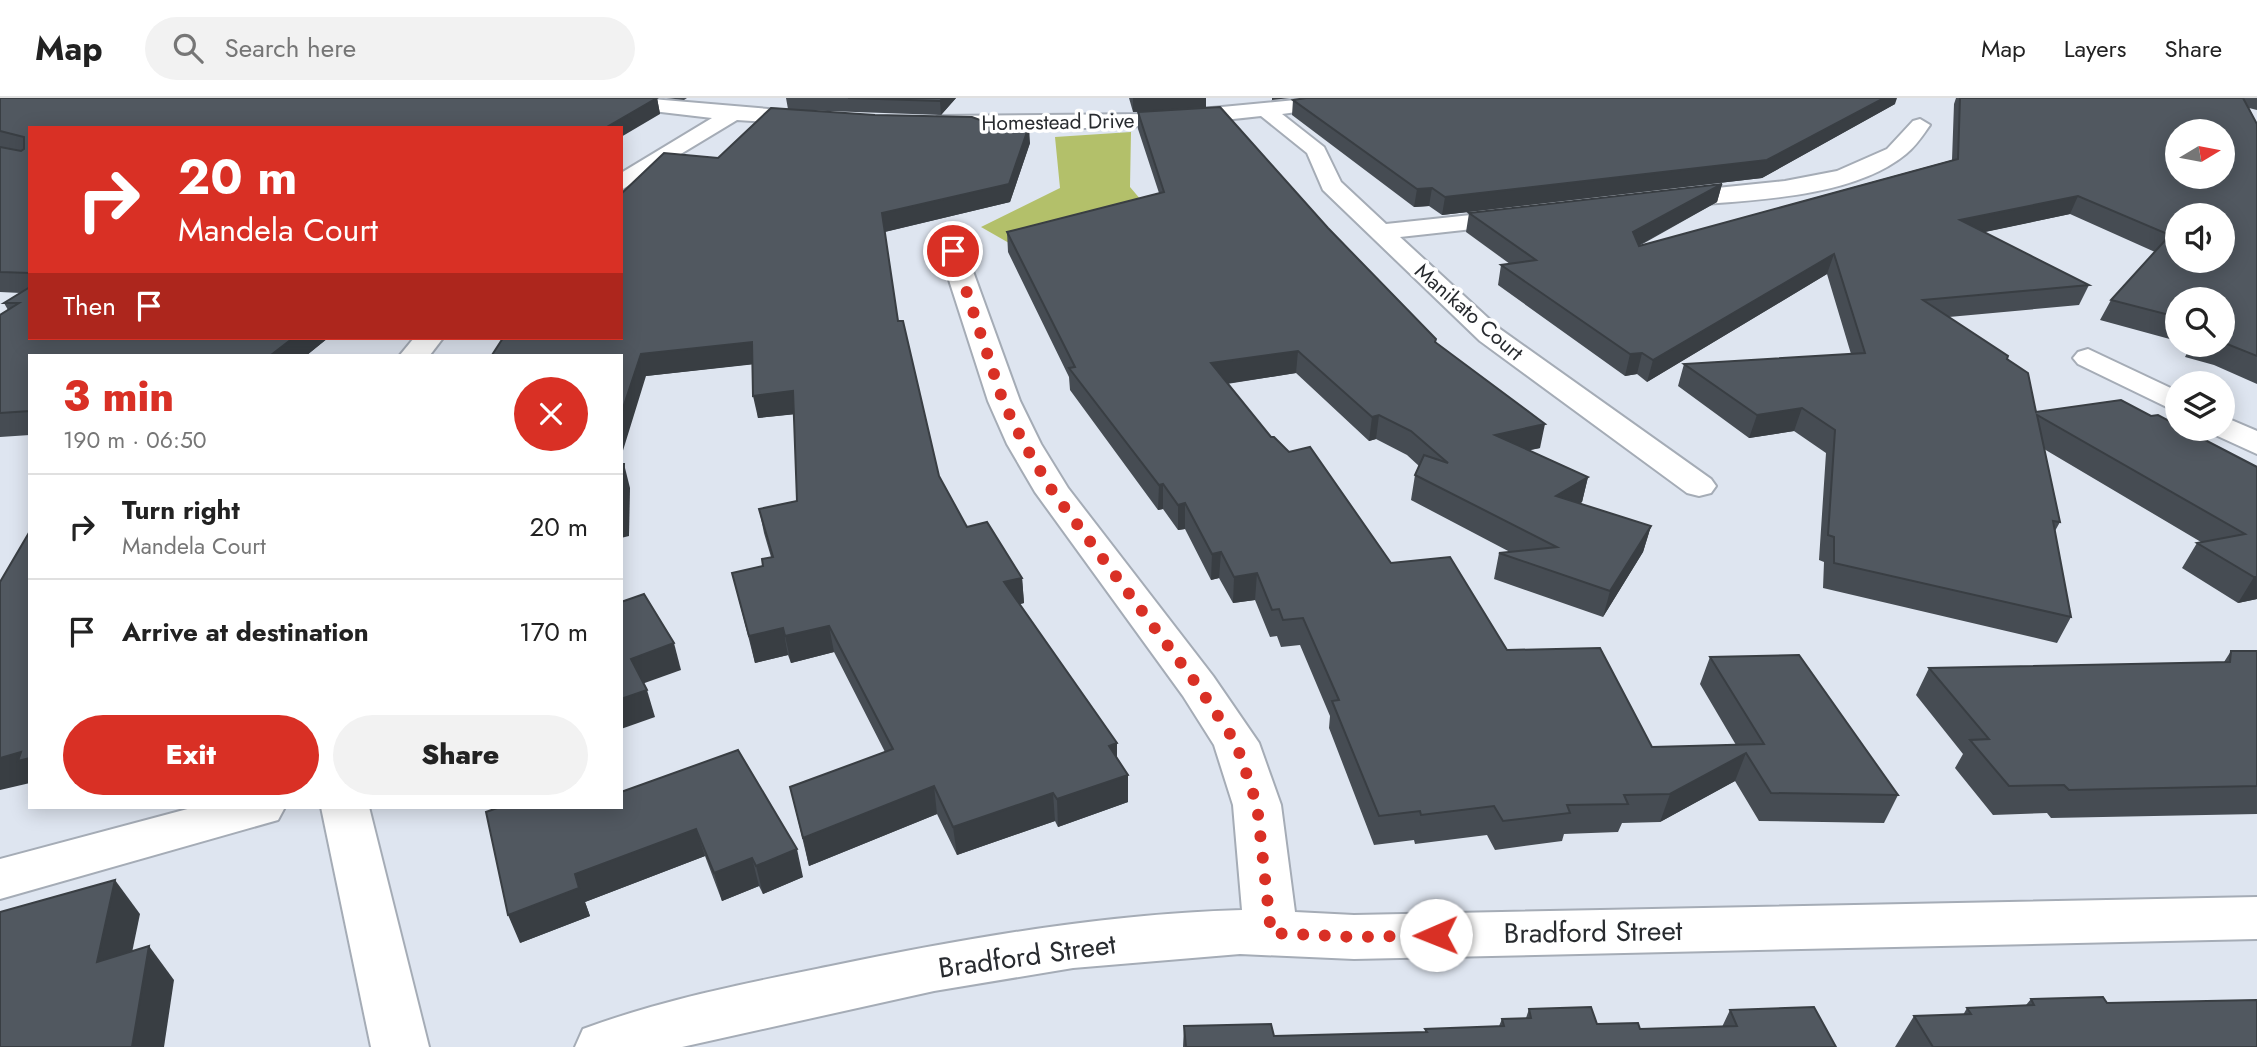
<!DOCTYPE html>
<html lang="en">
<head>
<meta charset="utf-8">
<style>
	:root { --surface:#fff; --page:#f2f2f2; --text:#222; --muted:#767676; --line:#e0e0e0; --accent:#d93025 }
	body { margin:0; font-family:Jost,sans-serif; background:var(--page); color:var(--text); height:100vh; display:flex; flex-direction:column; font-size:26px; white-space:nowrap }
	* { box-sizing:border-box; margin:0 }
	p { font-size:23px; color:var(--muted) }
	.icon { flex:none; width:38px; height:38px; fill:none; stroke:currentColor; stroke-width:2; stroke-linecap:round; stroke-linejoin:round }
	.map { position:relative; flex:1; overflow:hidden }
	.panel { position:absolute; left:28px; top:256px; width:595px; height:455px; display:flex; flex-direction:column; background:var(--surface); border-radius:0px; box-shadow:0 4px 18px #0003 }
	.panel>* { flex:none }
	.top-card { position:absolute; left:28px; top:28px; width:595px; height:214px; border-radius:0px; box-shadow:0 4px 18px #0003; background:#d93025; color:#fff; overflow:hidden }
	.needle { width:46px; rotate:80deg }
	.buttons { position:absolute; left:2165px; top:21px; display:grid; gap:14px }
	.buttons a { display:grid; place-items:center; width:70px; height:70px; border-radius:50%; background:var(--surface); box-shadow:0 4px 18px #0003; font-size:35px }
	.pin { position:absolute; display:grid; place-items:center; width:60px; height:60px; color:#fff; margin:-30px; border:4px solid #fff; border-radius:50%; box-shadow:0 2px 7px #0007 }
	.me { position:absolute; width:77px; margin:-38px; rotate:269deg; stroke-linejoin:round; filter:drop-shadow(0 0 5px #0008) }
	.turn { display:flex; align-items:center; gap:24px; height:147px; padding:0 35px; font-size:32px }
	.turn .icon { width:91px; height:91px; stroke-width:2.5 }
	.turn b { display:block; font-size:49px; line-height:60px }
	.then { display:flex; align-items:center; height:66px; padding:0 35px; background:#0003; gap:14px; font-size:26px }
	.round { display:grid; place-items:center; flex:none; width:74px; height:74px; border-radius:37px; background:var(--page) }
	.summary { display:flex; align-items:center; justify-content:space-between; height:119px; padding:0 35px }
	h1 { font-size:42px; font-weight:800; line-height:52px; color:var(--accent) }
	.primary-button { display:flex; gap:14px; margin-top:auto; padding:14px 35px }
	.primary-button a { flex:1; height:80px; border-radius:42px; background:var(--accent); color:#fff; font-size:28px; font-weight:800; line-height:80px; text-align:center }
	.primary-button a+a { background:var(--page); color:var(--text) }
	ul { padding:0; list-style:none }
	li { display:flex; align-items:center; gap:21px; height:105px; padding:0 35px; border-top:2px solid var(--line) }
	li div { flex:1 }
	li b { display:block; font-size:26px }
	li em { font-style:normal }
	header { display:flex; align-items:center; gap:42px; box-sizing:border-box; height:98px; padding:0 35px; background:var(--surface); border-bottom:2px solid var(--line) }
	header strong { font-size:33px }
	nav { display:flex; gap:38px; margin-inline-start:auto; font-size:24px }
	.search { width:490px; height:63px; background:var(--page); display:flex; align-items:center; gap:18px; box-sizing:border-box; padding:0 24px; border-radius:38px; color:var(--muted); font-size:26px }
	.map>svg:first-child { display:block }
</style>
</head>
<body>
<header>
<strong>Map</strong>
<div class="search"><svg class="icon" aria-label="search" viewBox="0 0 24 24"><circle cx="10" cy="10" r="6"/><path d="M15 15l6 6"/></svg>Search here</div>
<nav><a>Map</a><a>Layers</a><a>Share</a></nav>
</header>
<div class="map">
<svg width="2257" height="949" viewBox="0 0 2257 949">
	<rect width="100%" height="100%" fill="#dee5f0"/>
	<polygon fill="#b3c06a" points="1131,34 1130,89 1152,115 1016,149 981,129 1060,90 1055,39"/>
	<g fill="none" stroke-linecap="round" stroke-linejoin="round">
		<defs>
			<g id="minor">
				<polygon points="584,0 640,0 816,15 826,21 816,27 737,22 621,92 621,75 712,20 593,6"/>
				<path d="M 1316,0 L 1364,0 L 1355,6 L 1282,16 L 1324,49 L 1341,84 L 1386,126 L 1518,112 L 1526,114 L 1530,119 L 1526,124 L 1518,126 L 1400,139 L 1500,231 L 1711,381 L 1716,388 L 1711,395 L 1699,398 L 1687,395 L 1480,243 L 1323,92 L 1307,55 L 1261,18 C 1154,31 1046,32 939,30 L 929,24 L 939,18 L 1148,16 Z"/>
				<path d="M 1920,21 L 1930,27 C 1923,37 1916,48 1906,56 C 1849,103 1739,102 1668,109 L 1657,102 L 1668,95 L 1785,83 L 1837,73 L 1887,51 L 1913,23 Z"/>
				<path d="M 953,146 L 962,149 L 966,154 L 1020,303 L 1041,346 L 1068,390 L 1213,578 L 1259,645 L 1281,707 L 1295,814 L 1354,817 L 2257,799 L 2257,841 L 1354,861 L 1240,856 L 1073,870 L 934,893 L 682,949 L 575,949 L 583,931 C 664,901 747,885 831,868 C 966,840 1104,816 1242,812 L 1233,707 L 1214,647 L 1183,598 L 1035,394 L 1007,346 L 988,303 L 940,154 L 944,149 Z"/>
				<polygon points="414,240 443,240 430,257 400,257"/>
				<polygon points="2088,251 2177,293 2177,314 2078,266 2073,260 2078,254"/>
				<polygon points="2222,318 2257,333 2257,356 2211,335 2208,331 2222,331"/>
				<polygon points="195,709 285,709 278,722 0,801 0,761"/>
				<polygon points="321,709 369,709 429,949 371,949"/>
			</g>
		</defs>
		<use href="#minor" stroke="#a5acb6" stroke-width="4"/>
		<use href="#minor" fill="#fff" fill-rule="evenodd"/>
	</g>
	<g fill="#464c53">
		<polygon points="0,0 657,0 660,16 30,30 30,240 328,240 307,257 30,257 30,337 0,339 0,217 8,212 4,205 21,195 0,194 0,49 20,53 0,49"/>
		<polygon points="666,0 687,0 684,2"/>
		<polygon points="786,0 956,0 941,17 799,12 1030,45 1010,104 885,134 898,223 939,378 967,429 1022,480 1024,505 1019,506 1117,660 1128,704 1058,729 1055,723 957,757 937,716 809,768 790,689 885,654 834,554 791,565 788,557 755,565 732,475 763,468 771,459 764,435 759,411 797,403 794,316 758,320 752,266 646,278 621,257 718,60 788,11"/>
		<polygon points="1129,0 1206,0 1206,9 1328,130 1436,244 1540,350 1529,352 1588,379 1582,404 1579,406 1651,428 1643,454 1603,519 1494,481 1499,455 1510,454 1411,402 1415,377 1419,368 1407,357 1376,341 1369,343 1296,275 1227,286 1271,339 1391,465 1507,552 1652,649 1736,647 1700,586 1710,559 1898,697 1884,725 1759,723 1735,683 1660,724 1622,725 1618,734 1564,736 1562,743 1495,752 1487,737 1415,746 1414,742 1374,747 1329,630 1330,618 1300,547 1281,549 1277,538 1270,539 1255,502 1233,505 1219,480 1211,482 1185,431 1178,432 1163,411 1158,412 1070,292 1069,279 1008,154 1007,134 1159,95 1138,31 1138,14 1133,14"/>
		<polygon points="1956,0 2257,0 2257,12 2249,10 2257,26 2257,286 2214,267 2185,259 2191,247 2222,247 2222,201 2177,201 2177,243 2100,222 2111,202 2155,154 2070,116 1984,134 2089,187 2079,207 1949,219 2007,261 2036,314 2151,318 2257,369 2257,501 2238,505 2182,470 2197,445 2201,444 2044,351 2060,424 2055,433 2071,519 2057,545 1823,490 1824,464 1819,462 1826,355 1794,333 1749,340 1678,288 1684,266 1851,256 1827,176 1647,284 1637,276 1625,278 1498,187 1501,167 1510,166 1466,134 1469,115 1722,86 1717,104 1639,148 1952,62 1954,6"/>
		<polygon points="1293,2 1895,6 1762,80 1442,117 1429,108 1414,109 1292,17"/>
		<polygon points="2231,553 2257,553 2257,716 2051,720 2047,715 1993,717 1955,670 1963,656 1916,597 1929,570 2224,564"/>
		<polygon points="621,694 803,779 763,796 759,788 722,803 705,758 585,804 590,818 520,845 621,709"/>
		<polygon points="2031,901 2107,905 2257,949 1895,949 1914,918 1963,917 1967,910 2026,907"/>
		<polygon points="1529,911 1597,926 1640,931 1722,929 1730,912 1836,949 1183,949 1184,928 1274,938 1425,935 1425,931 1499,928 1502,921 1526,920"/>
	</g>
	<g fill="#393e43">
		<polygon points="657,0 660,16 621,39 621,30 605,30"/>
		<polygon points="943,0 956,0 941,17 940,3"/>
		<polygon points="1133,0 1206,0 1206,9 1133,14"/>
		<polygon points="1272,0 1290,0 1272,2"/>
		<polygon points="1884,0 1897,0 1895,6 1762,80 1442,117 1445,99"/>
		<polygon points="1029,28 1030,45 1010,104 884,134 882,115"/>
		<polygon points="1722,86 1717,104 1628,153 1633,134"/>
		<polygon points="1432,90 1429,108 1414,109 1417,91"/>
		<polygon points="2078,98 2070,116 1952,141 1960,122"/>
		<polygon points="1834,156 1827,176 1647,284 1653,262"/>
		<polygon points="293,240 328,240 307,257 271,257"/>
		<polygon points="752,244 756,266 646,278 621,359 621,316 641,256"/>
		<polygon points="1298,253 1296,275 1210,288 1211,265"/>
		<polygon points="1642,255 1637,276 1625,278 1630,256"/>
		<polygon points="793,293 797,316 758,320 753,298"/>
		<polygon points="1802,310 1794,333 1749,340 1757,317"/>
		<polygon points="1379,317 1376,341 1369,343 1372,319"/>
		<polygon points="1545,326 1540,350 1490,361 1495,337"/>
		<polygon points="624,366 630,390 629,438 621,440 621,414"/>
		<polygon points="1588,379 1582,404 1550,424 1556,398"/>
		<polygon points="1163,386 1163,411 1158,412 1159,387"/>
		<polygon points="1185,405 1185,431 1178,432 1178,407"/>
		<polygon points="1651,428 1643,454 1603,519 1610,493"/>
		<polygon points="1221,454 1219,480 1211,482 1212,456"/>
		<polygon points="1257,475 1255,502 1233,505 1234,479"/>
		<polygon points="2254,479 2257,479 2257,501 2238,505"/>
		<polygon points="1022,480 1024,505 1006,510 1004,484"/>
		<polygon points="829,528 834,554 791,565 785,538"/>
		<polygon points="783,530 788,557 755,565 749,538"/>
		<polygon points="674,545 681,572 639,587 631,561"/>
		<polygon points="647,592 655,619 621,631 621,601"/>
		<polygon points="1117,645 1117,673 1109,648"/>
		<polygon points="21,654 30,660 30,685 0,692 0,660"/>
		<polygon points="1746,655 1735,683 1660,724 1670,696"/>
		<polygon points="1128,677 1128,704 1058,729 1057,701"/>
		<polygon points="934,688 937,716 809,768 803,740"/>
		<polygon points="1053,695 1055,723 957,757 953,729"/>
		<polygon points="696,731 705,758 585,804 590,818 520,845 508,817 575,776"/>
		<polygon points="797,751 803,779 763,796 756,768"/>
		<polygon points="752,760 759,788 722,803 714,775"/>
		<polygon points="115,782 140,816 123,898 97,864"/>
		<polygon points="149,848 174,882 164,949 132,949"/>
	</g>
	<g fill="#515860" stroke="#393e43" stroke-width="2" fill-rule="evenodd">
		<polygon points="0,0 657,0 605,30 30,30 30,175 0,174 0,49 21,53 24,51 24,39 0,33"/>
		<polygon points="848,0 943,0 940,3"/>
		<polygon points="1306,0 1884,0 1767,62 1445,99 1432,90 1417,91 1293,2"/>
		<path d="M 1960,0 L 2243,0 L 2257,26 L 2257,258 L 2222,244 L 2222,201 L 2177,201 L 2177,219 L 2111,202 L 2170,137 L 2078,98 L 1960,122 L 2089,187 L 1923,202 L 2008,258 L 2007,261 L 2028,275 L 2036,314 L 2121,302 L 2151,318 L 2158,317 L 2177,327 L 2177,331 L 2184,331 L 2257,369 L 2257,479 L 2254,479 L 2197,445 L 2245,436 L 2037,317 L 2060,424 L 2053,423 L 2071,519 L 1834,465 L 1834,439 L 1828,437 L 1835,332 L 1802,310 L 1757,317 L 1684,266 L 1865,255 L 1834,156 L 1653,262 L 1642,255 L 1630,256 L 1501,167 L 1536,162 L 1469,115 L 1722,86 L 1633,134 L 1639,148 L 1958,61 ZM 2177,33 L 2222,33 L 2222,79 L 2177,79 ZM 2177,117 L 2222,117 L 2222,163 L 2177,163 Z"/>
		<polygon points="1220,9 1328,130 1436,241 1435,244 1545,326 1495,337 1588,379 1556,398 1651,428 1610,493 1499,455 1557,449 1415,377 1424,357 1448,365 1411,333 1379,317 1372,319 1298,253 1211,265 1271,339 1274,339 1289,354 1310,349 1391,465 1450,459 1507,552 1600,550 1652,649 1764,646 1710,559 1799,557 1898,697 1771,695 1746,655 1670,696 1624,697 1628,706 1567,707 1570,715 1503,723 1494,708 1421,717 1420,713 1379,718 1332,603 1339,602 1303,520 1283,522 1279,511 1272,512 1257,475 1234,479 1221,454 1212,456 1185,405 1178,407 1163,386 1159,387 1069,270 1075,269 1007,134 1164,94 1138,14"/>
		<polygon points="771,10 875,17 972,19 996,28 1029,28 1009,86 882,115 898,223 903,223 939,378 967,429 987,424 1022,480 1004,484 1117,645 1109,648 1128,677 1057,701 1053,695 953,729 934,688 803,740 790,689 893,651 829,528 785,538 783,530 749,538 732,475 763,468 762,461 773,459 759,411 797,403 793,293 753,298 752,244 641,256 621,316 621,257 492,257 503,240 621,240 621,96 664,55 718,60"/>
		<polygon points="30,189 30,240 293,240 271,257 30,257 30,313 0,315 0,217 19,205 4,205"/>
		<polygon points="621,366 624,366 622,413 621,414"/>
		<polygon points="30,433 30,660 18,663 21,654 0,660 0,484"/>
		<polygon points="644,496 674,545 631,561 647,592 621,601 621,504"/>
		<polygon points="2231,553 2257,553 2257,688 2069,692 2064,687 2009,688 1970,642 1989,641 1929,570 2230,564"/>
		<polygon points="738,652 797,751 756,768 752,760 714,775 696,731 575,776 579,790 508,817 486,714 500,709 621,709 621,694"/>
		<polygon points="115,782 97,864 149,848 132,949 0,949 0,814"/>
		<polygon points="2103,899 2107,905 2257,902 2257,949 1933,949 1914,918 1971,916 1967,910 2034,907 2031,901"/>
		<polygon points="1591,909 1597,926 1638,925 1640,931 1737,928 1730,912 1814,909 1836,949 1186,949 1184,928 1271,926 1274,938 1427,934 1425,931 1504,928 1502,921 1531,920 1529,911"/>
	</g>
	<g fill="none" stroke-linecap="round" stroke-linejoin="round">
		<polyline stroke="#d93025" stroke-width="12" stroke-dasharray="0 21.6" points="953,153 1003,303 1024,346 1053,394 1198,588 1236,645 1257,707 1271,835 1354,839 1436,837"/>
	</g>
	<g text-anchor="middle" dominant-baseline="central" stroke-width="7" stroke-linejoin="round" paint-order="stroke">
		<g font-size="21" fill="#282b2f" stroke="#fff">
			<text transform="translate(1058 24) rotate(-1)">Homestead Drive</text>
			<text transform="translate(1469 214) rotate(41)">Manikato Court</text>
		</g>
		<g font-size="28" fill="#282b2f" stroke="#fff">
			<text transform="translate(1593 834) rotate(-1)">Bradford Street</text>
			<text transform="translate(1027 858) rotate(-8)">Bradford Street</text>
		</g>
	</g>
</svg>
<div class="buttons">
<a><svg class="needle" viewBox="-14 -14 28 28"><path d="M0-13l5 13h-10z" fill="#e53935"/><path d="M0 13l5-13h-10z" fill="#767676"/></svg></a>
<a><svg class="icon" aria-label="sound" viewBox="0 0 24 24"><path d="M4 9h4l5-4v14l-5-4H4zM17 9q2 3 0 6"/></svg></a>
<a><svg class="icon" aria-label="search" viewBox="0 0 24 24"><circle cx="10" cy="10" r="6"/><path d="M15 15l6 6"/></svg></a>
<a><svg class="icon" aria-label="layers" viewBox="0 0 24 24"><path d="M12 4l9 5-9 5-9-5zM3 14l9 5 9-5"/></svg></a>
</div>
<div class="pin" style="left:953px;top:153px;background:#d93025"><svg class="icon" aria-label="arrive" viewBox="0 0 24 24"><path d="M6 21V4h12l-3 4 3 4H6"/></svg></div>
<svg class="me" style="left:1436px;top:837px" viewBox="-20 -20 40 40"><circle r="19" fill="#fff"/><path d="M0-13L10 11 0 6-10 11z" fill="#d93025"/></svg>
<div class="top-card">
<div class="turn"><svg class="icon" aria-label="right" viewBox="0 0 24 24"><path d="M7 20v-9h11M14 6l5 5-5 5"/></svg><div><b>20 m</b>Mandela Court</div></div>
<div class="then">Then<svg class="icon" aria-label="arrive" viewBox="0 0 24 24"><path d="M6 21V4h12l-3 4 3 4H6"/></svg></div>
</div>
<section class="panel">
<div class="summary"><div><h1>3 min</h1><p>190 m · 06:50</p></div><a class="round" style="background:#d93025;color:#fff"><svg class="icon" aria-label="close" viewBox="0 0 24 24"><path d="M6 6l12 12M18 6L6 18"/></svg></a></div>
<ul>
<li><svg class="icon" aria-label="right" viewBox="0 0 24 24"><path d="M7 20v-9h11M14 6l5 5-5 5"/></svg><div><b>Turn right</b><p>Mandela Court</p></div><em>20 m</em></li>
<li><svg class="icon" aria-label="arrive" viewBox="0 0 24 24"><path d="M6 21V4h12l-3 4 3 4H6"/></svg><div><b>Arrive at destination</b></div><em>170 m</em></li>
</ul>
<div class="primary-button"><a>Exit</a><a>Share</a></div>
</section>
</div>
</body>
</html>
